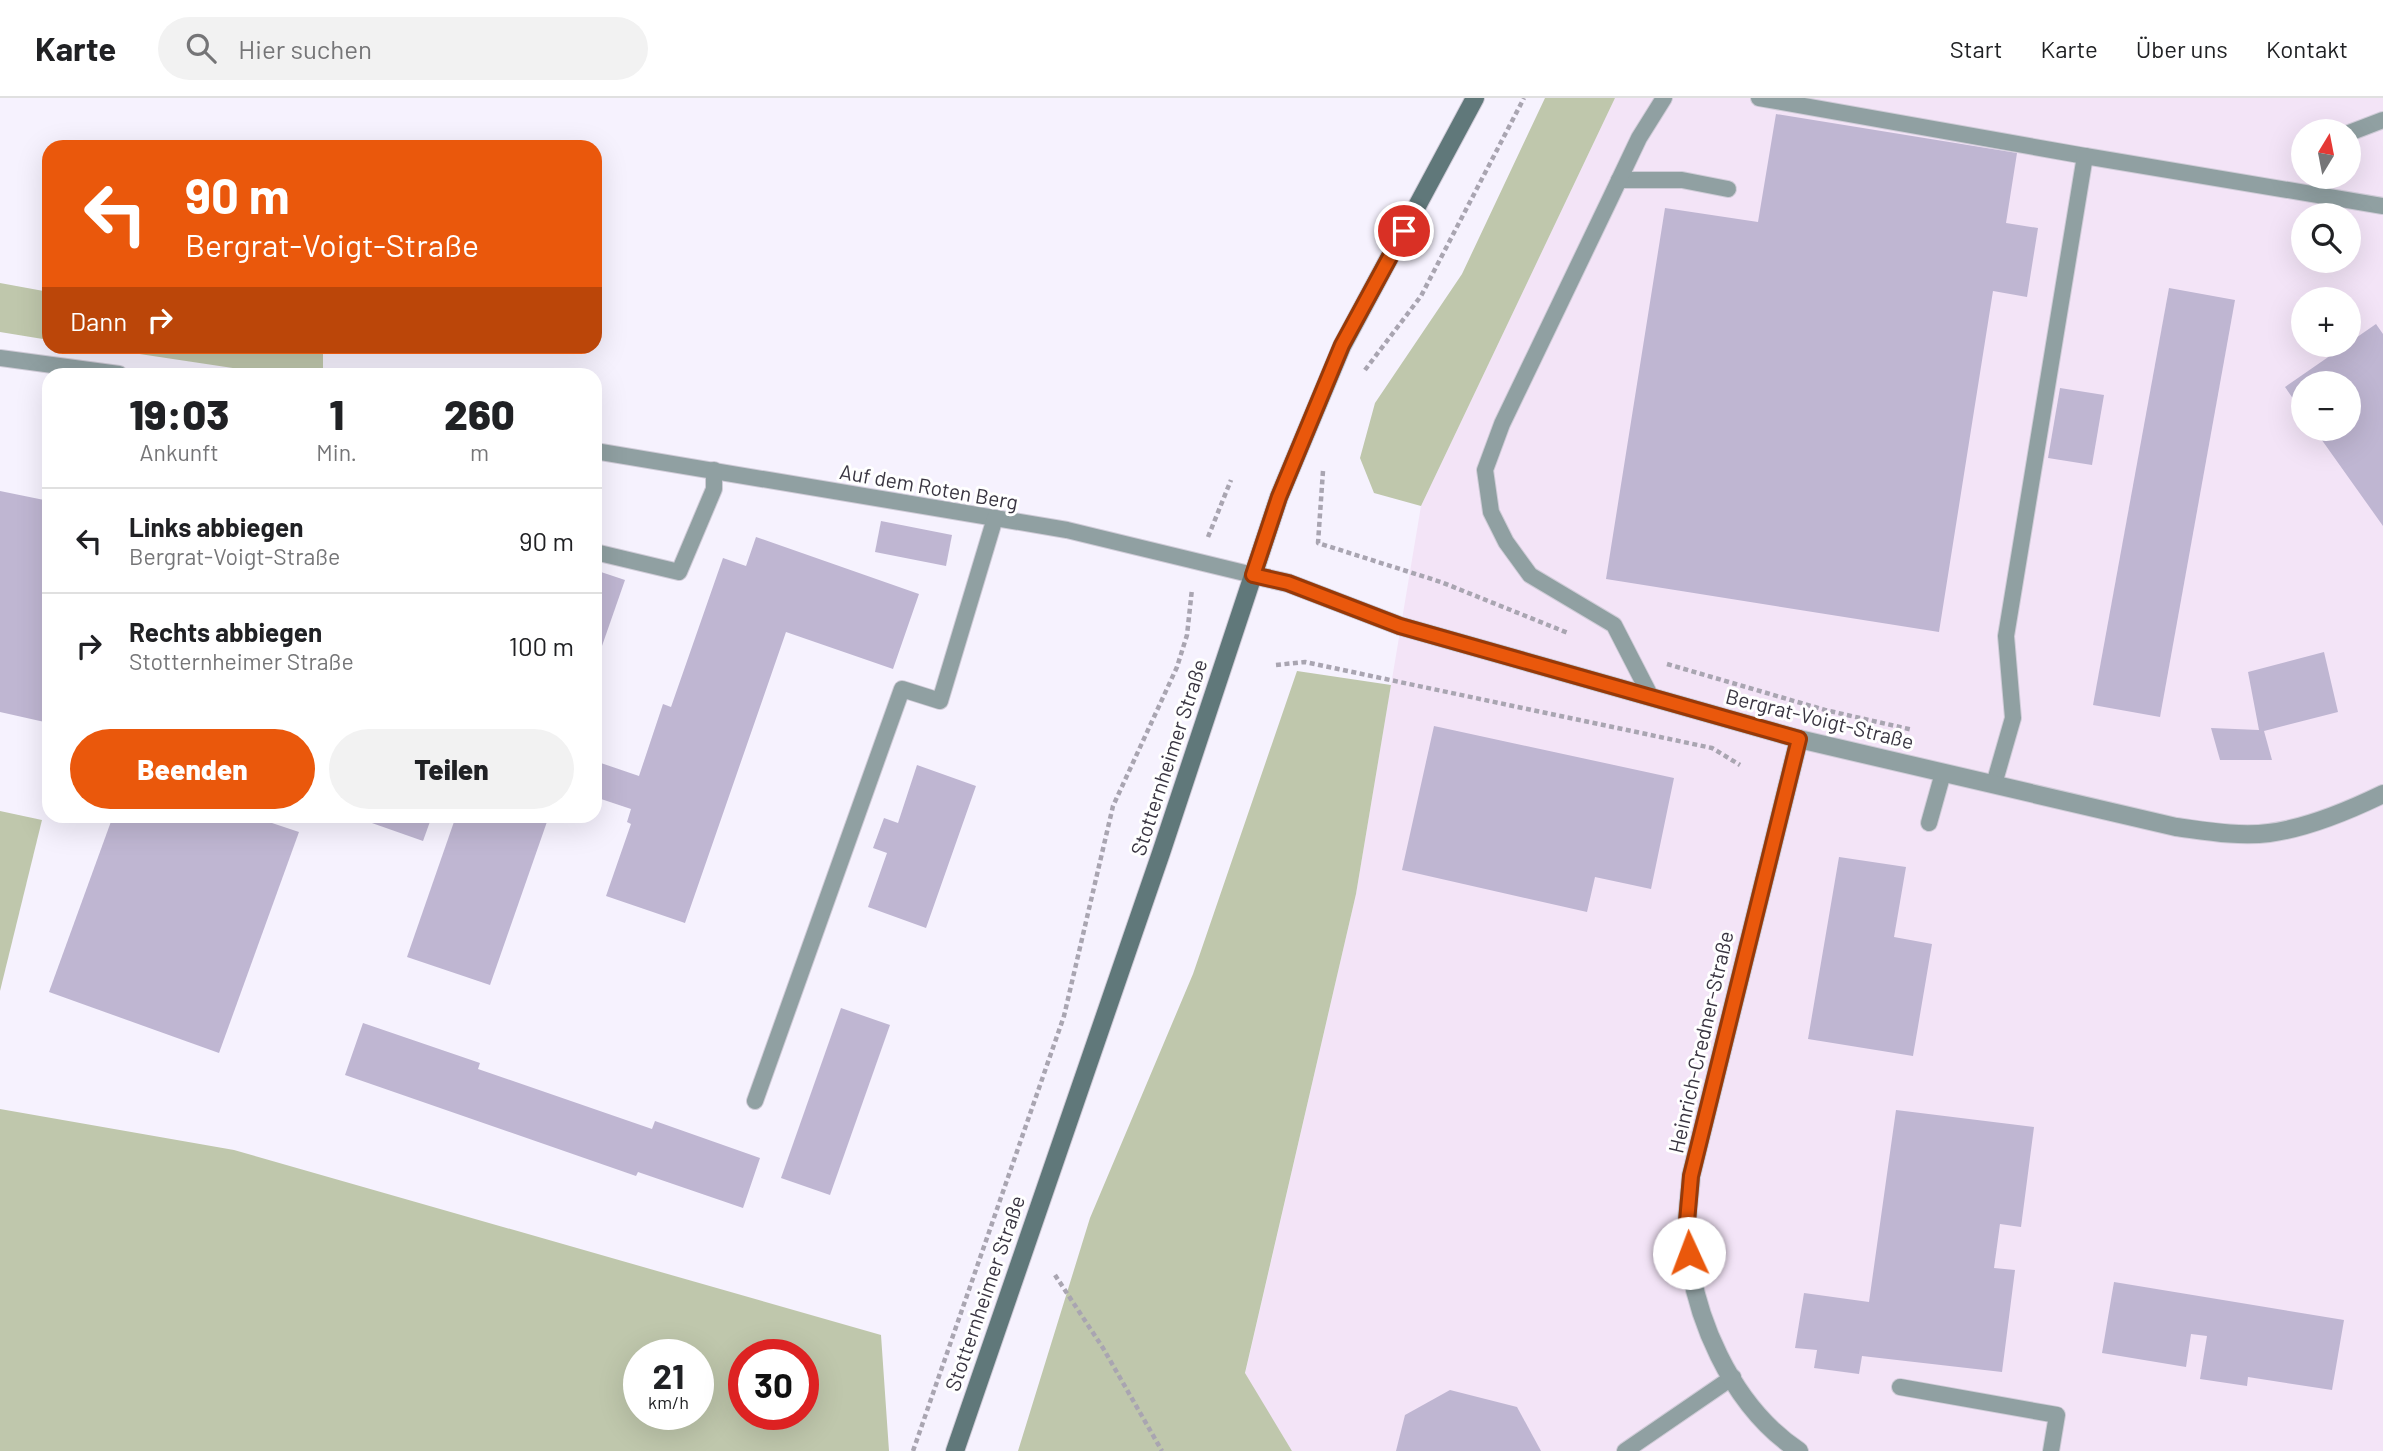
<!DOCTYPE html>
<html lang="de">
<head>
<meta charset="utf-8">
<style>
	:root { --surface:#fff; --page:#f2f2f2; --text:#202124; --muted:#757577; --line:#e0e0e0; --accent:#ea580c }
	body { margin:0; font-family:Barlow,sans-serif; background:var(--page); color:var(--text); height:100vh; display:flex; flex-direction:column; font-size:26px; white-space:nowrap }
	* { box-sizing:border-box; margin:0 }
	p { font-size:23px; color:var(--muted) }
	.icon { flex:none; width:38px; height:38px; fill:none; stroke:currentColor; stroke-width:2; stroke-linecap:round; stroke-linejoin:round }
	.map { position:relative; flex:1; overflow:hidden }
	.panel { position:absolute; left:42px; top:270px; width:560px; height:455px; display:flex; flex-direction:column; background:var(--surface); border-radius:21px; box-shadow:0 7px 28px #0002 }
	.panel>* { flex:none }
	.hud { position:absolute; left:42px; top:42px; width:560px; height:214px; border-radius:21px; box-shadow:0 7px 28px #0002; background:#ea580c; color:#fff; overflow:hidden }
	.needle { width:46px; rotate:10deg }
	.tools { position:absolute; left:2291px; top:21px; display:grid; gap:14px }
	.tools a { display:grid; place-items:center; width:70px; height:70px; border-radius:50%; background:var(--surface); box-shadow:0 7px 28px #0002; font-size:35px }
	.speed { position:absolute; left:623px; top:1241px; display:flex; gap:14px; font-size:35px; font-weight:700; text-align:center }
	.speed>* { display:grid; place-content:center; width:91px; height:91px; border-radius:50%; background:var(--surface); box-shadow:0 7px 28px #0002; line-height:1 }
	.speed small { font-size:18px; font-weight:400 }
	.speed .limit { border:10px solid #d22; background:#fff; color:#111 }
	.pin { position:absolute; display:grid; place-items:center; width:60px; height:60px; color:#fff; margin:-30px; border:4px solid #fff; border-radius:50%; box-shadow:0 2px 7px #0007 }
	.me { position:absolute; width:77px; margin:-38px; rotate:358deg; stroke-linejoin:round; filter:drop-shadow(0 0 5px #0008) }
	.turn { display:flex; align-items:center; gap:24px; height:147px; padding:0 28px; font-size:32px }
	.turn .icon { width:91px; height:91px; stroke-width:2.5 }
	.turn b { display:block; font-size:49px; line-height:60px }
	.then { display:flex; align-items:center; height:66px; padding:0 28px; background:#0003; gap:14px; font-size:26px }
	.eta { display:flex; justify-content:space-evenly; align-items:center; height:119px; text-align:center }
	.eta b { font-size:42px; font-weight:800; line-height:49px }
	.cta { display:flex; gap:14px; margin-top:auto; padding:14px 28px }
	.cta a { flex:1; height:80px; border-radius:42px; background:var(--accent); color:#fff; font-size:28px; font-weight:800; line-height:80px; text-align:center }
	.cta a+a { background:var(--page); color:var(--text) }
	ul { padding:0; list-style:none }
	li { display:flex; align-items:center; gap:21px; height:105px; padding:0 28px; border-top:2px solid var(--line) }
	li div { flex:1 }
	li b { display:block; font-size:26px }
	li em { font-style:normal }
	header { display:flex; align-items:center; gap:42px; box-sizing:border-box; height:98px; padding:0 35px; background:var(--surface); border-bottom:2px solid var(--line) }
	header strong { font-size:33px }
	nav { display:flex; gap:38px; margin-inline-start:auto; font-size:24px }
	.search { width:490px; height:63px; background:var(--page); display:flex; align-items:center; gap:18px; box-sizing:border-box; padding:0 24px; border-radius:38px; color:var(--muted); font-size:26px }
	.map>svg:first-child { display:block }
</style>
</head>
<body>
<header>
<strong>Karte</strong>
<div class="search"><svg class="icon" aria-label="search" viewBox="0 0 24 24"><circle cx="10" cy="10" r="6"/><path d="M15 15l6 6"/></svg>Hier suchen</div>
<nav><a>Start</a><a>Karte</a><a>Über uns</a><a>Kontakt</a></nav>
</header>
<div class="map">
<svg width="2383" height="1353" viewBox="0 0 2383 1353">
	<rect width="100%" height="100%" fill="#f6f2fe"/>
	<path fill="#f3e4f7" fill-rule="evenodd" d="M 1615,0 L 2383,0 L 2383,1353 L 1292,1353 L 1245,1276 L 1356,796 L 1421,408 ZM 2303,33 L 2348,33 L 2348,79 L 2303,79 ZM 2303,117 L 2348,117 L 2348,163 L 2303,163 ZM 2303,201 L 2348,201 L 2348,247 L 2303,247 ZM 2303,285 L 2348,285 L 2348,331 L 2303,331 Z"/>
	<g fill="#bfc7ac" fill-rule="evenodd">
		<polygon points="1545,0 1615,0 1421,408 1374,395 1360,360 1375,305 1462,176"/>
		<polygon points="0,185 49,194 49,242 0,234"/>
		<polygon points="93,249 323,249 323,276 273,276"/>
		<polygon points="1297,573 1391,587 1356,796 1245,1275 1292,1353 1018,1353 1090,1120 1193,876"/>
		<polygon points="0,713 42,722 0,893"/>
		<path d="M 0,1011 L 234,1052 L 881,1237 L 889,1353 L 0,1353 ZM 639,1256 L 698,1256 L 698,1316 L 639,1316 ZM 744,1256 L 803,1256 L 803,1316 L 744,1316 Z"/>
	</g>
	<g fill="#bfb6d2">
		<polygon points="1776,16 2017,55 2006,125 2038,130 2027,199 1993,193 1939,534 1606,481 1665,110 1758,124"/>
		<polygon points="2169,190 2235,202 2160,619 2093,607"/>
		<polygon points="2376,226 2383,236 2383,428 2314,331 2348,331 2348,285 2303,285 2303,315 2285,289"/>
		<polygon points="2060,290 2104,297 2092,367 2048,360"/>
		<polygon points="0,393 49,403 49,625 0,614"/>
		<polygon points="881,423 952,437 946,468 875,454"/>
		<polygon points="756,439 919,496 893,571 786,534 685,825 606,798 631,726 627,724 631,711 595,699 595,663 639,678 663,606 671,609 723,460 746,468"/>
		<polygon points="595,472 625,482 595,568"/>
		<polygon points="2324,554 2338,614 2264,633 2272,662 2220,662 2211,630 2259,632 2248,574"/>
		<polygon points="1434,628 1674,680 1651,791 1595,779 1587,814 1402,772"/>
		<polygon points="917,667 976,688 926,830 868,809 887,755 873,750 884,720 898,725"/>
		<polygon points="113,718 251,718 299,734 219,955 49,894"/>
		<polygon points="352,718 432,718 423,743"/>
		<polygon points="456,718 549,718 490,887 407,859"/>
		<polygon points="1839,759 1906,769 1894,839 1932,846 1913,958 1808,941"/>
		<polygon points="841,910 890,927 830,1097 781,1080"/>
		<polygon points="363,925 480,965 478,971 652,1031 655,1023 760,1060 743,1110 638,1074 636,1078 345,977"/>
		<polygon points="1896,1012 2034,1029 2021,1129 2000,1126 1994,1170 2015,1172 2002,1274 1862,1258 1859,1276 1814,1270 1817,1252 1795,1250 1804,1195 1869,1204"/>
		<polygon points="2114,1184 2344,1222 2332,1292 2248,1279 2247,1288 2200,1281 2207,1238 2191,1236 2186,1269 2102,1255"/>
		<polygon points="1450,1292 1517,1309 1541,1353 1396,1353 1405,1317"/>
	</g>
	<g fill="none" stroke-linecap="round" stroke-linejoin="round">
		<defs>
			<g id="lane">
				<polyline points="1759,0 2085,58"/>
				<polyline points="2349,35 2383,22"/>
				<polyline points="1619,82 1682,82 1728,91"/>
				<polyline points="0,260 119,276"/>
				<polyline points="595,353 1067,432 1253,477"/>
				<polyline points="595,454 679,474 714,391 714,372"/>
				<polyline points="1651,599 1614,527 1530,477 1506,444 1491,414 1485,372 1502,326 1611,99 1639,40 1664,0"/>
				<polyline points="1994,686 2013,620 2006,538 2085,58 2383,108"/>
				<polyline points="1929,725 1943,675"/>
				<polyline points="755,1003 902,591 940,603 995,420"/>
				<polyline points="1900,1289 2057,1317 2051,1353"/>
				<polyline points="1625,1353 1733,1279"/>
			</g>
			<g id="street">
				<path d="M 1253,477 L 1288,485 L 1400,528 L 1799,641 L 2176,729 C 2206,733 2239,739 2269,735 C 2308,730 2348,713 2383,696"/>
				<path d="M 1799,641 L 1691,1078 C 1690,1097 1686,1117 1687,1137 C 1691,1216 1731,1308 1799,1353"/>
			</g>
			<polyline id="secondary" points="955,1353 1161,755 1279,399 1342,248 1475,0"/>
		</defs>
		<use href="#lane" stroke="#d0ccd8" stroke-width="18"/>
		<use href="#street" stroke="#d0ccd8" stroke-width="20"/>
		<use href="#secondary" stroke="#d0ccd8" stroke-width="20"/>
		<g stroke="#a9a5b1" stroke-width="4.5" stroke-dasharray="5 3.5" stroke-linecap="butt">
			<polyline points="1365,272 1421,198 1524,0"/>
			<polyline points="1323,373 1318,445 1441,484 1568,535"/>
			<polyline points="1208,439 1231,382"/>
			<polyline points="1667,566 1825,612 1913,632"/>
			<polyline points="1276,567 1305,564 1712,650 1740,667"/>
			<polyline points="1055,1177 1103,1250 1162,1353"/>
			<polyline points="913,1353 1064,918 1113,708 1177,569 1187,537 1192,491"/>
		</g>
		<use href="#lane" stroke="#90a0a2" stroke-width="16"/>
		<use href="#street" stroke="#90a0a2" stroke-width="18"/>
		<use href="#secondary" stroke="#60787a" stroke-width="18"/>
	</g>
	<g fill="none" stroke-linecap="round" stroke-linejoin="round">
		<defs>
			<polyline id="route" points="1404,133 1342,247 1279,399 1253,477 1288,485 1400,528 1799,641 1691,1078 1686,1135 1689,1155"/>
		</defs>
		<use href="#route" stroke="#983908" stroke-width="18"/>
		<use href="#route" stroke="#ea580c" stroke-width="12"/>
	</g>
	<g text-anchor="middle" dominant-baseline="central" stroke-width="6" stroke-linejoin="round" paint-order="stroke">
		<g font-size="21" fill="#393541" stroke="#fff">
			<text transform="translate(929 388) rotate(10)">Auf dem Roten Berg</text>
			<text transform="translate(1820 620) rotate(14)">Bergrat-Voigt-Straße</text>
			<text transform="translate(1168 659) rotate(-72)">Stotternheimer Straße</text>
			<text transform="translate(1700 944) rotate(-77)">Heinrich-Credner-Straße</text>
			<text transform="translate(984 1195) rotate(-71)">Stotternheimer Straße</text>
		</g>
	</g>
</svg>
<div class="tools">
<a><svg class="needle" viewBox="-14 -14 28 28"><path d="M0-13l5 13h-10z" fill="#e53935"/><path d="M0 13l5-13h-10z" fill="#757577"/></svg></a>
<a><svg class="icon" aria-label="search" viewBox="0 0 24 24"><circle cx="10" cy="10" r="6"/><path d="M15 15l6 6"/></svg></a>
<a>+</a>
<a>−</a>
</div>
<div class="speed"><div>21<small>km/h</small></div><div class="limit">30</div></div>
<div class="pin" style="left:1404px;top:133px;background:#d93025"><svg class="icon" aria-label="arrive" viewBox="0 0 24 24"><path d="M6 21V4h12l-3 4 3 4H6"/></svg></div>
<svg class="me" style="left:1689px;top:1155px" viewBox="-20 -20 40 40"><circle r="19" fill="#fff"/><path d="M0-13L10 11 0 6-10 11z" fill="#ea580c"/></svg>
<div class="hud">
<div class="turn"><svg class="icon" aria-label="left" viewBox="0 0 24 24"><path d="M17 20v-9H6M10 6l-5 5 5 5"/></svg><div><b>90 m</b>Bergrat-Voigt-Straße</div></div>
<div class="then">Dann<svg class="icon" aria-label="right" viewBox="0 0 24 24"><path d="M7 20v-9h11M14 6l5 5-5 5"/></svg></div>
</div>
<section class="panel">
<div class="eta">
<div><b>19:03</b><p>Ankunft</p></div>
<div><b>1</b><p>Min.</p></div>
<div><b>260</b><p>m</p></div>
</div>
<ul>
<li><svg class="icon" aria-label="left" viewBox="0 0 24 24"><path d="M17 20v-9H6M10 6l-5 5 5 5"/></svg><div><b>Links abbiegen</b><p>Bergrat-Voigt-Straße</p></div><em>90 m</em></li>
<li><svg class="icon" aria-label="right" viewBox="0 0 24 24"><path d="M7 20v-9h11M14 6l5 5-5 5"/></svg><div><b>Rechts abbiegen</b><p>Stotternheimer Straße</p></div><em>100 m</em></li>
</ul>
<div class="cta"><a>Beenden</a><a>Teilen</a></div>
</section>
</div>
</body>
</html>
